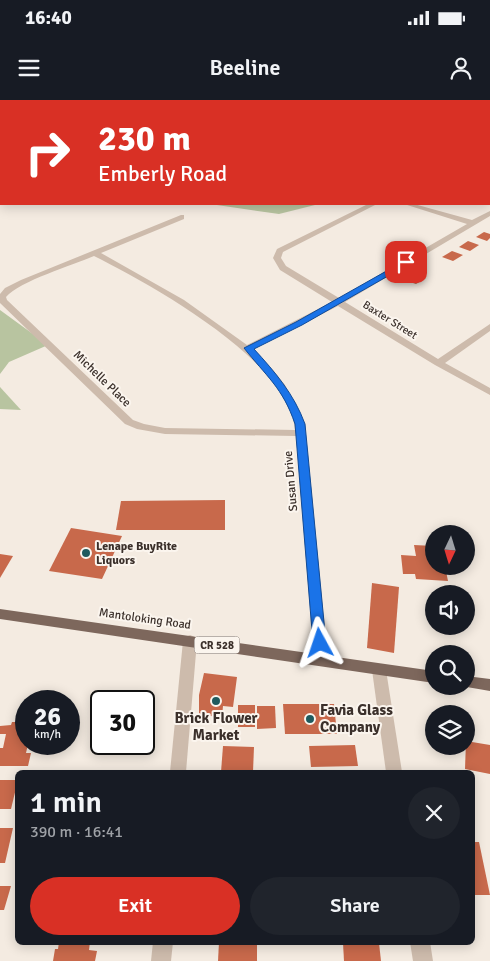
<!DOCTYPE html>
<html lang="en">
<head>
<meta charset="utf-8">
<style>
	:root { --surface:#171b24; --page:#20242c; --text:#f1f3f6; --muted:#9ea1a6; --accent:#d93025 }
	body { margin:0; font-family:Signika,sans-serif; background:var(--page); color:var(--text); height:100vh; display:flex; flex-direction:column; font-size:19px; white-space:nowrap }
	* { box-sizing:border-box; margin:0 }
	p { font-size:16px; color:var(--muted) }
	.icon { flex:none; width:28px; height:28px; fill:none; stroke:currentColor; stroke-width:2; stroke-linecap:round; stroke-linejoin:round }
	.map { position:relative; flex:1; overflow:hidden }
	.details { position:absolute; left:15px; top:670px; width:460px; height:175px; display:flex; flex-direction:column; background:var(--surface); border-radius:8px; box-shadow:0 2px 12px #0003 }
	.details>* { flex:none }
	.hud { position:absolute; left:0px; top:0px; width:490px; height:105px; box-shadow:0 2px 12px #0003; background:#d93025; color:#fff; overflow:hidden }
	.needle { width:32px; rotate:184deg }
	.controls { position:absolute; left:425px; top:425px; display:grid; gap:10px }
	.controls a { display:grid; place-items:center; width:50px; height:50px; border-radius:50%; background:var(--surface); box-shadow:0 2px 12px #0003; font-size:25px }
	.speed { position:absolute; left:15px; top:590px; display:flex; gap:10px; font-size:25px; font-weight:700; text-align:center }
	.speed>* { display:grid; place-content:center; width:65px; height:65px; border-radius:50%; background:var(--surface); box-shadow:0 2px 12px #0003; line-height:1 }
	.speed small { font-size:12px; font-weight:400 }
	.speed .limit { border:2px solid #111; border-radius:8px; background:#fff; color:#111 }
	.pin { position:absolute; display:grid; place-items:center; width:42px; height:42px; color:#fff; margin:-21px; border-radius:10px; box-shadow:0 2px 8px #0006 }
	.me { position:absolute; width:55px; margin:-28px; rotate:355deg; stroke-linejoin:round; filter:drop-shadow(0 0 4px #0008) }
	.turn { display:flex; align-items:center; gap:18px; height:105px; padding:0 15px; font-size:22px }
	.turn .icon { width:65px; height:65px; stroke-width:2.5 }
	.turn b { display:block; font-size:35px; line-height:42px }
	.round { display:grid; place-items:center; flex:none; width:52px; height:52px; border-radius:26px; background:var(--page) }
	.headline { display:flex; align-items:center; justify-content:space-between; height:85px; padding:0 15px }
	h1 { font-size:30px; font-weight:600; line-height:38px }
	.action { display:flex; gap:10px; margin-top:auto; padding:10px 15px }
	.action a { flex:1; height:58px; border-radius:30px; background:var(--accent); color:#fff; font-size:20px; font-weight:600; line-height:58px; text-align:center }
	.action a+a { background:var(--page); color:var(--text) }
	.status { display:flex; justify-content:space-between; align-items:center; height:35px; padding:0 25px; background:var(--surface); direction:ltr }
	.status svg { height:14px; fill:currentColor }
	header { display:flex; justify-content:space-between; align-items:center; height:65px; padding:0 15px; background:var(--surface); font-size:22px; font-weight:600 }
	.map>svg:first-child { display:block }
</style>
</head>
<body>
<div class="status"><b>16:40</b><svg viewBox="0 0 49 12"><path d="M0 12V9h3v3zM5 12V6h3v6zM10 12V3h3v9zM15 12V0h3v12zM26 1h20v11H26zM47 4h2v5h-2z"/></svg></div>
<header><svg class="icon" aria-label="menu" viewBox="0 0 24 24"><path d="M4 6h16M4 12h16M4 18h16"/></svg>Beeline<svg class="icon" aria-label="person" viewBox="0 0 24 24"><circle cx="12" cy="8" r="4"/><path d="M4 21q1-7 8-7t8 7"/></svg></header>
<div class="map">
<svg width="490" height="861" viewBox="0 0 490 861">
	<rect width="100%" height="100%" fill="#f4ebe1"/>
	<g fill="#b8c4a0">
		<polygon points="210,104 319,104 279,114"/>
		<polygon points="0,210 48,245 9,262 0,274"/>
		<polygon points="0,287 21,310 0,309"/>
	</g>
	<g fill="#c8694b">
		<polygon points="484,132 490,134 490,138 487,141 476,137"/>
		<polygon points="468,141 479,145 470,151 459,147"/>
		<polygon points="452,151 463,155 453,161 442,157"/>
		<polygon points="415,174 426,178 416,184 404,180"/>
		<polygon points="225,400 225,430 116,430 121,401"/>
		<polygon points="71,428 122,436 102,479 49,471"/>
		<polygon points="414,445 434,446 434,466 445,466 448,481 416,479 415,474 403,474 401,455 416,456"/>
		<polygon points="0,454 13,456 0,478"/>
		<polygon points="372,483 399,487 394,553 367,548"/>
		<polygon points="204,573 237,577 233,607 223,606 222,617 199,615 199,595"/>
		<polygon points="283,604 334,604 337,634 285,634"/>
		<rect x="238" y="605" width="17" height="22"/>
		<polygon points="257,606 275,606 276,628 257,629"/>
		<polygon points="12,622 26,622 26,644 28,644 26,653 31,653 28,666 0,666 0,648 3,648 6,634 0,634 0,626 11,625"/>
		<polygon points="466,641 490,645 490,674 465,669"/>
		<polygon points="355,645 358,666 311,667 309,646"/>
		<polygon points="223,646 254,647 253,672 221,672"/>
		<polygon points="0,680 18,680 11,709 0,709"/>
		<polygon points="0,728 13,728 5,763 0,763"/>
		<polygon points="472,742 479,742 490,795 472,795"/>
		<polygon points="0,786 11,786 4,810 0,810"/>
		<polygon points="59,842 90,842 89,850 97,851 95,861 53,861 55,849 58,849"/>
		<polygon points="219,842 257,842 257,861 218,861"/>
		<polygon points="343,843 379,843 381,861 344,861"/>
	</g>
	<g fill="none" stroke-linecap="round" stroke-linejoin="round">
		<g fill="#cdbbac" fill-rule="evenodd">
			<polygon points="31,0 40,0 41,1 33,1"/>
			<polygon points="86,0 95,0 96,1 88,1"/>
			<polygon points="487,0 490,0 490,3 487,1"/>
			<path d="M 368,104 L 377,104 L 283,152 L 281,158 L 286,166 L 339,198 L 467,124 L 404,104 L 414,104 L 472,120 L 490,111 L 490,116 L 345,202 L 438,259 L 490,224 L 490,231 L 445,263 L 490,288 L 490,295 L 435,265 L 338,206 L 253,249 L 273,270 L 285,285 L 305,324 L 328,560 L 326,564 L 321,566 L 316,564 L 314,560 L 296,336 L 165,334 L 137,329 L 125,324 L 0,203 L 0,194 L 5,188 L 21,180 L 181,115 L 184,115 L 184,119 L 101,153 L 184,200 L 247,245 L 332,202 L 280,170 L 273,158 L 277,149 ZM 94,156 C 150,184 290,261 295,330 L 165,328 L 144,324 L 133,320 L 7,200 L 6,197 C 20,181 73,165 94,156 Z"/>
			<polygon points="190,535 195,537 197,541 186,672 170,672 183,541 185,537"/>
			<polygon points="379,564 384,566 386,570 402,672 386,672 372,570 374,566"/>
			<polygon points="153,842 173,842 171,861 151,861"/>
			<polygon points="410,842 430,842 433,861 413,861"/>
		</g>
		<g fill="#cdbbac" fill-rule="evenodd">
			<polygon points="428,0 438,0 439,1 430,1"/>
			<rect x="489" y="12" width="1" height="4"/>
			<rect x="0" y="80" width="1" height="4"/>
		</g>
		<g fill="#7d675c" fill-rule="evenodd">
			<polygon points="0,509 434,571 434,583 0,519"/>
			<polygon points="466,576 490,579 490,591 461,586 466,586"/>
		</g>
	</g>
	<path fill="#1a73e8" stroke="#114b97" d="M 406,160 L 410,162 L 409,164 L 302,225 L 254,249 C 275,272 294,294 305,324 L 326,543 L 325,546 L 320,548 L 315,546 L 313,543 L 295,324 C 283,288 266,276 244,248 L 296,222 Z"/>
	<g fill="#1f5a5e" stroke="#fbf5ee" stroke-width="2">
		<circle cx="86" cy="453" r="5"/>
		<circle cx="216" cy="601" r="5"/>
		<circle cx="310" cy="619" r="5"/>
	</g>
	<g text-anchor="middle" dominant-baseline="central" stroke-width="4" stroke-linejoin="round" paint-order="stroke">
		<g font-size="11" fill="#3b302b" stroke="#fbf5ee">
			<text transform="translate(390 220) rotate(32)">Baxter Street</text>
		</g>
		<rect fill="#fbf5ee" stroke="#756b66" stroke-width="1" x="194.5" y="536.5" width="45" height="17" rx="4"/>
		<g font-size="11" font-weight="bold" fill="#3b302b">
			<text x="217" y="545">CR 528</text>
		</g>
		<g font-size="12" fill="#3b302b" stroke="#fbf5ee">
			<text transform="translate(102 279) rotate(44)">Michelle Place</text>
			<text transform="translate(291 381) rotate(-95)">Susan Drive</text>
			<text transform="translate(145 519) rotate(8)">Mantoloking Road</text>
		</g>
		<g font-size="12" font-weight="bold" fill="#3b302b" stroke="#fbf5ee" text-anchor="start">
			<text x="96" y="446">Lenape BuyRite<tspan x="96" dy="14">Liquors</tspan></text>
		</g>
		<g font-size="15" font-weight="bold" fill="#3b302b" stroke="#fbf5ee" text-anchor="start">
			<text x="320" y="610">Favia Glass<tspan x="320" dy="17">Company</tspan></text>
			<text x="216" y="618" text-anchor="middle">Brick Flower<tspan x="216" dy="17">Market</tspan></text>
		</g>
	</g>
</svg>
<div class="controls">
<a><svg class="needle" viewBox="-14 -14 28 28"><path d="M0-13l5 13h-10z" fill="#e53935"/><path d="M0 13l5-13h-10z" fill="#9ea1a6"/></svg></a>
<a><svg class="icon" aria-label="sound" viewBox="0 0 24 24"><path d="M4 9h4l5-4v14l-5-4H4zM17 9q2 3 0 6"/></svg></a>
<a><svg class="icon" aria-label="search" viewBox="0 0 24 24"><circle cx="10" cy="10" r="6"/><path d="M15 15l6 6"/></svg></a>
<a><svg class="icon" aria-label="layers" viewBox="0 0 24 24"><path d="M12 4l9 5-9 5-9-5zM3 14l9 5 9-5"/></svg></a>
</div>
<div class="speed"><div>26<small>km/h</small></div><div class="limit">30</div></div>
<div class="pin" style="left:406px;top:162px;background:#d93025"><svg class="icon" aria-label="arrive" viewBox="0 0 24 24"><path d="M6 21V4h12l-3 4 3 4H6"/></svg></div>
<svg class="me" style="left:320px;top:543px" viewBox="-20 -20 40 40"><path d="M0-17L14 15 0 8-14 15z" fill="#1a73e8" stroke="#fff" stroke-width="4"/></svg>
<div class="hud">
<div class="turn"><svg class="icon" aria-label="right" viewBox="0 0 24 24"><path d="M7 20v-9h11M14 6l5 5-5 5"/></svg><div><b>230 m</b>Emberly Road</div></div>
</div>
<section class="details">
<div class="headline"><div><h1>1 min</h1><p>390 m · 16:41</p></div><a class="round"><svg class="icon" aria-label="close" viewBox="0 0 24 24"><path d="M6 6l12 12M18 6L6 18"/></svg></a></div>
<div class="action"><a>Exit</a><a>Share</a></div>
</section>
</div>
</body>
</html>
